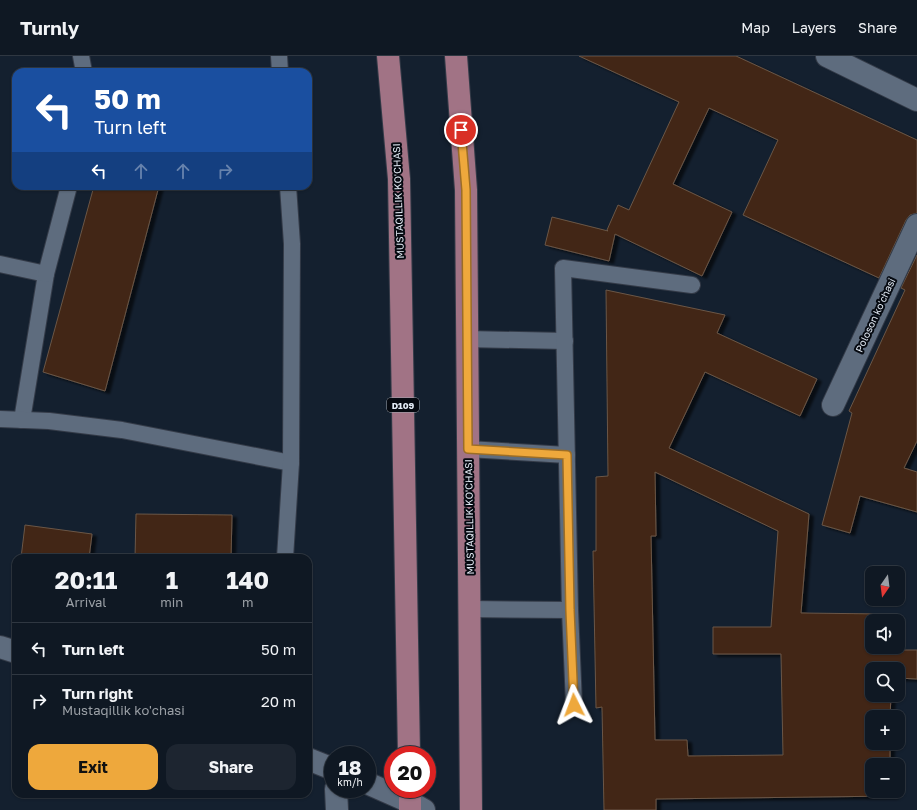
<!DOCTYPE html>
<html lang="en">
<head>
<meta charset="utf-8">
<style>
	:root { --surface:#0f1823; --page:#1d2530; --text:#f1f3f6; --muted:#9ba0a6; --line:#2f3741; --accent:#eea83c }
	body { margin:0; font-family:"Golos Text",sans-serif; background:var(--page); color:var(--text); height:100vh; display:flex; flex-direction:column; font-size:15px; white-space:nowrap }
	* { box-sizing:border-box; margin:0 }
	p { font-size:13px; color:var(--muted) }
	.icon { flex:none; width:22px; height:22px; fill:none; stroke:currentColor; stroke-width:2; stroke-linecap:round; stroke-linejoin:round }
	.map { position:relative; flex:1; overflow:hidden }
	.panel { position:absolute; left:12px; top:498px; width:300px; height:244px; display:flex; flex-direction:column; background:var(--surface); border-radius:12px; box-shadow:0 1px 3px #0004,0 0 0 1px var(--line) }
	.panel>* { flex:none }
	.banner { position:absolute; left:12px; top:12px; width:300px; height:122px; border-radius:12px; box-shadow:0 1px 3px #0004,0 0 0 1px var(--line); background:#1a4fa0; color:#fff; overflow:hidden }
	.needle { width:26px; rotate:194deg }
	.fabs { position:absolute; left:865px; top:510px; display:grid; gap:8px }
	.fabs a { display:grid; place-items:center; width:40px; height:40px; border-radius:8px; background:var(--surface); box-shadow:0 1px 3px #0004,0 0 0 1px var(--line); font-size:20px }
	.speed { position:absolute; left:324px; top:690px; display:flex; gap:8px; font-size:20px; font-weight:700; text-align:center }
	.speed>* { display:grid; place-content:center; width:52px; height:52px; border-radius:50%; background:var(--surface); box-shadow:0 1px 3px #0004,0 0 0 1px var(--line); line-height:1 }
	.speed small { font-size:10px; font-weight:400 }
	.speed .limit { border:6px solid #d22; background:#fff; color:#111 }
	.pin { position:absolute; display:grid; place-items:center; width:34px; height:34px; color:#fff; margin:-17px; border:2px solid #fff; border-radius:50%; box-shadow:0 1px 4px #0007 }
	.me { position:absolute; width:44px; margin:-22px; rotate:357deg; stroke-linejoin:round; filter:drop-shadow(0 0 3px #0008) }
	.turn { display:flex; align-items:center; gap:14px; height:84px; padding:0 16px; font-size:18px }
	.turn .icon { width:52px; height:52px; stroke-width:2.5 }
	.turn b { display:block; font-size:28px; line-height:34px }
	.lanes { display:flex; align-items:center; height:38px; padding:0 16px; background:#0003; justify-content:center; gap:20px; direction:ltr }
	.lanes .off { opacity:.35 }
	.eta { display:flex; justify-content:space-evenly; align-items:center; height:68px; text-align:center }
	.eta b { font-size:24px; font-weight:700; line-height:28px }
	.primary-button { display:flex; gap:8px; margin-top:auto; padding:8px 16px }
	.primary-button a { flex:1; height:46px; border-radius:12px; background:var(--accent); color:#111; font-size:16px; font-weight:700; line-height:46px; text-align:center }
	.primary-button a+a { background:var(--page); color:var(--text) }
	ul { padding:0; list-style:none }
	li { display:flex; align-items:center; gap:12px; height:52px; padding:0 16px; border-top:1px solid var(--line) }
	li div { flex:1 }
	li b { display:block; font-size:15px }
	li em { font-style:normal }
	header { display:flex; align-items:center; gap:24px; box-sizing:border-box; height:56px; padding:0 20px; background:var(--surface); border-bottom:1px solid var(--line) }
	header strong { font-size:19px }
	nav { display:flex; gap:22px; margin-inline-start:auto; font-size:14px }
	.map>svg:first-child { display:block }
</style>
</head>
<body>
<header>
<strong>Turnly</strong>
<nav><a>Map</a><a>Layers</a><a>Share</a></nav>
</header>
<div class="map">
<svg width="917" height="754" viewBox="0 0 917 754">
	<defs>
		<filter id="shadow"><feDropShadow dx="4.5" dy="2.5" stdDeviation="1" flood-color="#0009"/></filter>
	</defs>
	<rect width="100%" height="100%" fill="#14202f"/>
	<g fill="#422612" stroke="#6a5648" fill-rule="evenodd" filter="url(#shadow)">
		<polygon points="579,0 736,0 917,84 917,157 910,159 906,164 879,222 743,159 778,84 709,52 673,128 732,156 702,220 615,178 609,205 545,189 552,161 608,175 607,174 618,149 629,154 679,46"/>
		<polygon points="94,130 159,130 105,335 43,316"/>
		<polygon points="917,199 917,385 904,412 917,416 917,456 860,440 850,477 822,469 852,357 849,355 905,234 901,232"/>
		<path d="M 606,234 L 725,259 L 717,277 L 817,323 L 800,360 L 705,316 L 669,392 L 809,458 L 801,557 L 883,558 L 883,565 L 872,565 L 872,591 L 892,591 L 892,594 L 917,594 L 917,623 L 898,622 L 898,613 L 872,613 L 872,639 L 891,639 L 890,661 L 872,661 L 872,687 L 890,687 L 890,707 L 893,707 L 893,709 L 872,709 L 872,735 L 894,735 L 894,740 L 656,743 L 656,754 L 604,754 L 602,651 L 596,652 L 593,495 L 596,495 L 596,421 L 608,420 ZM 655,416 L 778,475 L 771,571 L 713,571 L 713,598 L 781,598 L 783,699 L 688,700 L 687,684 L 655,684 L 651,480 L 656,480 Z"/>
		<polygon points="136,458 232,459 231,502 135,502"/>
		<polygon points="25,469 92,478 89,502 21,502"/>
	</g>
	<g fill="none" stroke-linecap="round" stroke-linejoin="round">
		<defs>
			<g id="lane">
				<polyline points="81,0 84,16"/>
				<polyline points="279,0 280,16"/>
				<polyline points="0,208 46,218 22,364"/>
				<polyline points="46,218 69,130"/>
				<polyline points="467,283 565,285"/>
				<polyline points="0,363 49,365 122,374 291,407"/>
				<polyline points="468,393 567,399"/>
				<polyline points="285,502 291,407 292,188 288,130"/>
				<polyline points="470,553 570,554"/>
				<polyline points="574,649 570,554 563,212 692,229"/>
			</g>
			<g id="street">
				<polyline points="827,0 917,44"/>
				<polyline points="833,349 917,169"/>
				<polyline points="0,591 16,596"/>
				<polyline points="308,703 333,713"/>
				<polyline points="367,727 410,746 424,754"/>
				<polyline points="336,733 337,754"/>
			</g>
			<g id="primary">
				<polyline points="388,0 399,123 409,699"/>
				<polyline points="456,0 466,134 471,754"/>
				<polyline points="410,733 410,754"/>
			</g>
		</defs>
		<use href="#lane" stroke="#343b48" stroke-width="18"/>
		<use href="#street" stroke="#343b48" stroke-width="24"/>
		<use href="#primary" stroke="#343b48" stroke-width="24"/>
		<use href="#lane" stroke="#5e6c7e" stroke-width="16"/>
		<use href="#street" stroke="#5e6c7e" stroke-width="22"/>
		<use href="#primary" stroke="#a17385" stroke-width="22"/>
	</g>
	<g fill="none" stroke-linecap="round" stroke-linejoin="round">
		<defs>
			<polyline id="route" points="461,74 466,134 468,393 567,399 570,554 574,649"/>
		</defs>
		<use href="#route" stroke="#9b6d27" stroke-width="10"/>
		<use href="#route" stroke="#eea83c" stroke-width="7"/>
	</g>
	<g text-anchor="middle" dominant-baseline="central" stroke-width="4" stroke-linejoin="round" paint-order="stroke">
		<rect fill="#050910" stroke="#a2a9b2" stroke-width="1" x="387" y="342" width="32" height="14" rx="3"/>
		<g font-size="9" font-weight="bold" fill="#e5edf7">
			<text x="403" y="349">D109</text>
		</g>
		<g font-size="10" fill="#e5edf7" stroke="#050910">
			<text transform="translate(398 145) rotate(-92)">MUSTAQILLIK KO'CHASI</text>
			<text transform="translate(875 259) rotate(-65)">Poloson koʻchasi</text>
			<text transform="translate(469 461) rotate(-91)">MUSTAQILLIK KO'CHASI</text>
		</g>
	</g>
</svg>
<div class="fabs">
<a><svg class="needle" viewBox="-14 -14 28 28"><path d="M0-13l5 13h-10z" fill="#e53935"/><path d="M0 13l5-13h-10z" fill="#9ba0a6"/></svg></a>
<a><svg class="icon" aria-label="sound" viewBox="0 0 24 24"><path d="M4 9h4l5-4v14l-5-4H4zM17 9q2 3 0 6"/></svg></a>
<a><svg class="icon" aria-label="search" viewBox="0 0 24 24"><circle cx="10" cy="10" r="6"/><path d="M15 15l6 6"/></svg></a>
<a>+</a>
<a>−</a>
</div>
<div class="speed"><div>18<small>km/h</small></div><div class="limit">20</div></div>
<div class="pin" style="left:461px;top:74px;background:#d93025"><svg class="icon" aria-label="arrive" viewBox="0 0 24 24"><path d="M6 21V4h12l-3 4 3 4H6"/></svg></div>
<svg class="me" style="left:574px;top:649px" viewBox="-20 -20 40 40"><path d="M0-17L14 15 0 8-14 15z" fill="#eea83c" stroke="#fff" stroke-width="4"/></svg>
<div class="banner">
<div class="turn"><svg class="icon" aria-label="left" viewBox="0 0 24 24"><path d="M17 20v-9H6M10 6l-5 5 5 5"/></svg><div><b>50 m</b>Turn left</div></div>
<div class="lanes"><svg class="icon" aria-label="left" viewBox="0 0 24 24"><path d="M17 20v-9H6M10 6l-5 5 5 5"/></svg><svg class="icon off" aria-label="ahead" viewBox="0 0 24 24"><path d="M12 20V5M6 11l6-6 6 6"/></svg><svg class="icon off" aria-label="ahead" viewBox="0 0 24 24"><path d="M12 20V5M6 11l6-6 6 6"/></svg><svg class="icon off" aria-label="right" viewBox="0 0 24 24"><path d="M7 20v-9h11M14 6l5 5-5 5"/></svg></div>
</div>
<section class="panel">
<div class="eta">
<div><b>20:11</b><p>Arrival</p></div>
<div><b>1</b><p>min</p></div>
<div><b>140</b><p>m</p></div>
</div>
<ul>
<li><svg class="icon" aria-label="left" viewBox="0 0 24 24"><path d="M17 20v-9H6M10 6l-5 5 5 5"/></svg><div><b>Turn left</b></div><em>50 m</em></li>
<li><svg class="icon" aria-label="right" viewBox="0 0 24 24"><path d="M7 20v-9h11M14 6l5 5-5 5"/></svg><div><b>Turn right</b><p>Mustaqillik ko'chasi</p></div><em>20 m</em></li>
</ul>
<div class="primary-button"><a>Exit</a><a>Share</a></div>
</section>
</div>
</body>
</html>
